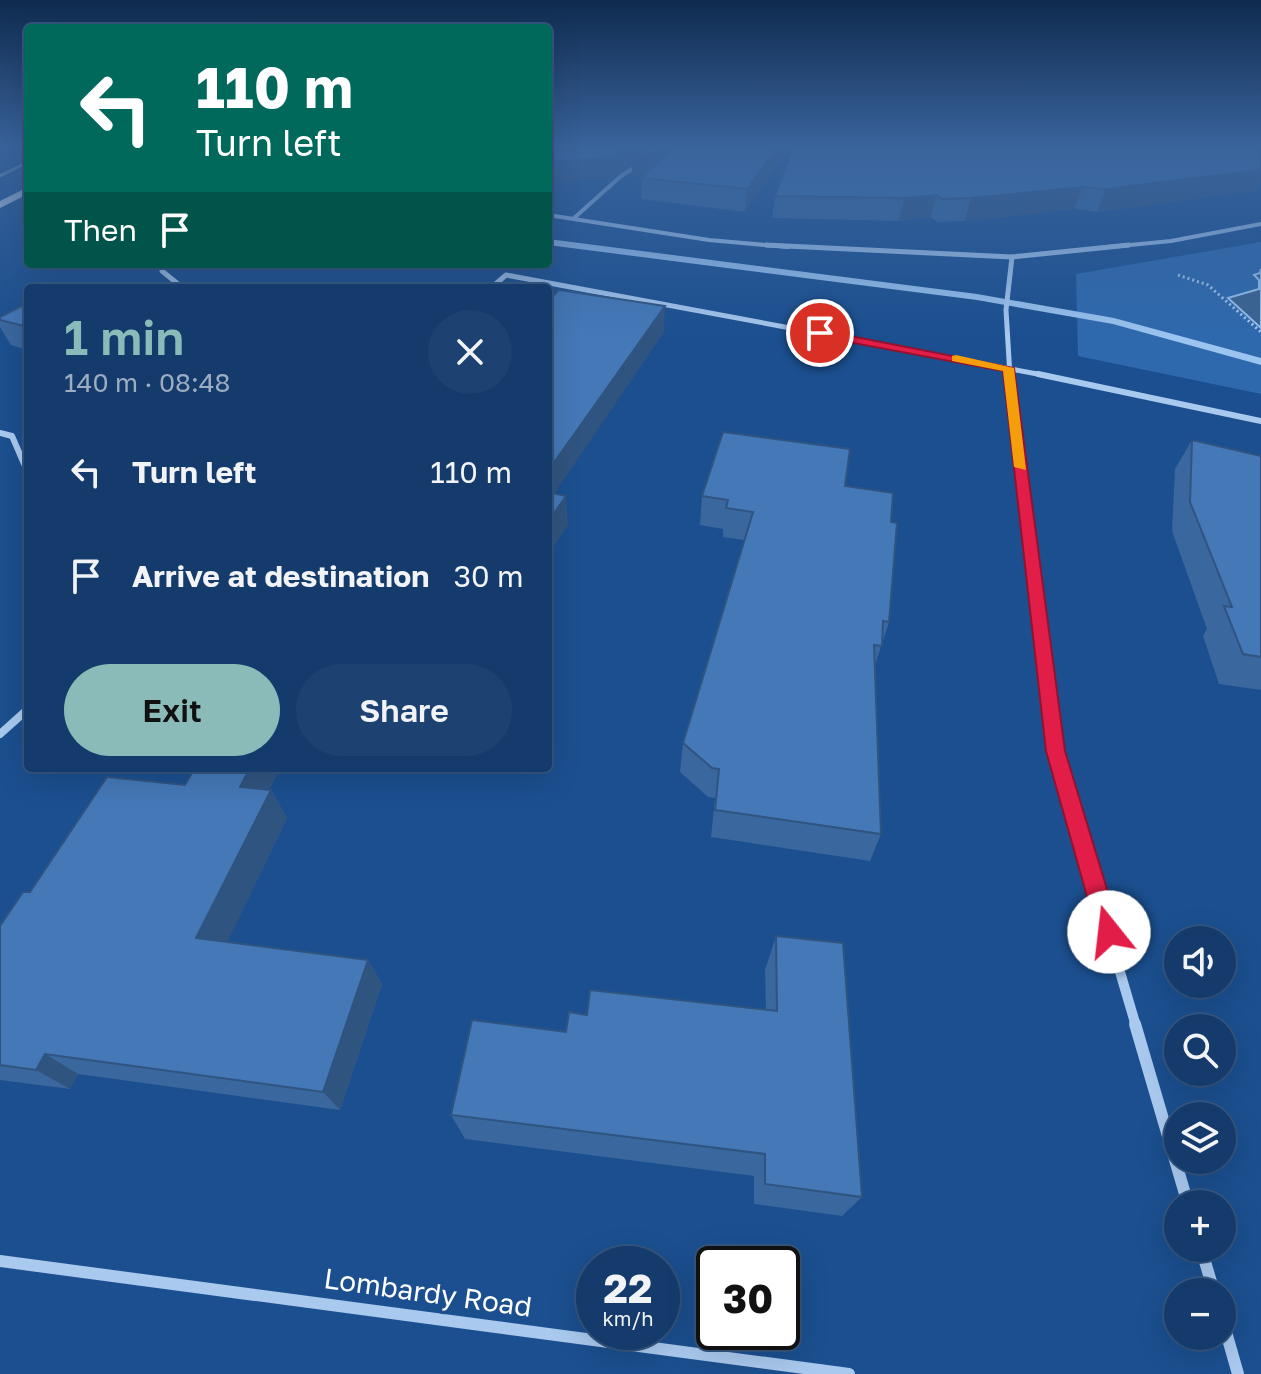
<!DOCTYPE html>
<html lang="en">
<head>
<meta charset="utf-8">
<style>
	:root { --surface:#143b6b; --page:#1d4271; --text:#f1f3f6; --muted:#9dadc1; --line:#33557e; --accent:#8bbbb9 }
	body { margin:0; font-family:"Golos Text",sans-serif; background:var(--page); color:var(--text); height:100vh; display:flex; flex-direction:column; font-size:30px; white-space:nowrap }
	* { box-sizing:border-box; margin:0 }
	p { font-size:26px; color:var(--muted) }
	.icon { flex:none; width:44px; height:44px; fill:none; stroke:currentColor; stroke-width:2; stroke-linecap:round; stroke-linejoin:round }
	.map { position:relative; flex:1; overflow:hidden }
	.details { position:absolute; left:24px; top:284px; width:528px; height:488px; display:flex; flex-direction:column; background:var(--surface); border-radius:8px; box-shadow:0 8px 32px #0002,0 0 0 2px var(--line) }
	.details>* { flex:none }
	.hud { position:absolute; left:24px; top:24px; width:528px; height:244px; border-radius:8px; box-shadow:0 8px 32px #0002,0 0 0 2px var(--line); background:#00695c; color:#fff; overflow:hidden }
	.buttons { position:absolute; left:1164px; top:926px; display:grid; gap:16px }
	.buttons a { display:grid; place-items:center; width:72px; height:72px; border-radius:50%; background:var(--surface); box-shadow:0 8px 32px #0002,0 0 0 2px var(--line); font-size:40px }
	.speed { position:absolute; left:576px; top:1246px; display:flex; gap:16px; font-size:40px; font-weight:700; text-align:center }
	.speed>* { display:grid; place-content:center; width:104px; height:104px; border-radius:50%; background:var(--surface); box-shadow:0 8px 32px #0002,0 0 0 2px var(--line); line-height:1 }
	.speed small { font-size:20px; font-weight:400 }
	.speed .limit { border:4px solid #111; border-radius:12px; background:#fff; color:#111 }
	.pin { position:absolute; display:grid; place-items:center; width:68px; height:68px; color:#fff; margin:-34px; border:4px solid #fff; border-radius:50%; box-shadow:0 2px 8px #0007 }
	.me { position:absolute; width:88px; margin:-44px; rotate:344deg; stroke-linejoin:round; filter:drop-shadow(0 0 6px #0008) }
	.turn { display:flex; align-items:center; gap:28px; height:168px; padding:0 40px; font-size:36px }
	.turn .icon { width:104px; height:104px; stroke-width:2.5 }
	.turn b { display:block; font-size:56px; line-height:68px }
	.then { display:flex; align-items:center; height:76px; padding:0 40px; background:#0003; gap:16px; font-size:30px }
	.round { display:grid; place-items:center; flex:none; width:84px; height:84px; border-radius:42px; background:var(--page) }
	.overview { display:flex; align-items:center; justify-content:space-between; height:136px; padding:0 40px }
	h1 { font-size:48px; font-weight:600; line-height:60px; color:var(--accent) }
	.primary-button { display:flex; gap:16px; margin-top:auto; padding:16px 40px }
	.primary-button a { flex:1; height:92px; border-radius:48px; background:var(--accent); color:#111; font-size:32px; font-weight:600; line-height:92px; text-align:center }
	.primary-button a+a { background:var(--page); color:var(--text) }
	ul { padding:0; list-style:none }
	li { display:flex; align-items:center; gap:24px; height:104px; padding:0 40px }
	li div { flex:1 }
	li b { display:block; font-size:30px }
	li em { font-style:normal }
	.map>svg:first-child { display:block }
</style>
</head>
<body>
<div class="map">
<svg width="1261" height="1374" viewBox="0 0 1261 1374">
	<rect width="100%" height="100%" fill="#1b4f8f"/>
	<polygon fill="#2e69ad" points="1261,242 1261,394 1078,356 1076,274"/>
	<polygon fill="#3c6290" stroke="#9cc4f0" stroke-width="2" points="1261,269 1261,328 1228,298 1259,289 1259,280 1254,275 1260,273"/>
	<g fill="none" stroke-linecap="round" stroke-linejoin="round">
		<polygon fill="#9cc4f0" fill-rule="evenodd" points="548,239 977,294 1114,318 1261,358 1261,365 1113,324 977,300 548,245"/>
		<polyline stroke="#a9c9ee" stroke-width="3" stroke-dasharray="2 3" stroke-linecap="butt" points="1178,275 1208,285 1261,332"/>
		<polyline stroke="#a9c9ee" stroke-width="3" points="0,176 28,162"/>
		<g stroke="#a9c9ee" stroke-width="4">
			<polyline points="548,215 709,240 788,247"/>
			<polyline points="573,219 621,176 640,164"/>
			<polyline points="1109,247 1171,241 1261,224"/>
		</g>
		<g stroke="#a9c9ee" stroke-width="5">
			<polyline points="766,245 1012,257 1129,245"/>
			<polyline points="162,271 183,288"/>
			<polyline points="491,288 506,275 1048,376"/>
			<polyline points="1010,376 1006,310 1012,257"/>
		</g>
		<g stroke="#a9c9ee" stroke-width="6">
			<polyline points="1010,374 1030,542"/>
			<polyline points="1038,374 1261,421"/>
			<polyline points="0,433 12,436 28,473"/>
		</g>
		<g stroke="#a9c9ee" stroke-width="8">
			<polyline points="1030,540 1056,754"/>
			<polyline points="0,734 28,709"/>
		</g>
		<polyline stroke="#a9c9ee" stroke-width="10" points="1055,752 1136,1026"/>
		<g stroke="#a9c9ee" stroke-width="12">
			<polyline points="1135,1024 1188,1204"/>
			<polyline points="1201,1248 1214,1292"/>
			<polyline points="0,1261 849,1374"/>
			<polyline points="1222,1318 1238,1374"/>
		</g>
		<polygon fill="#f0f6ff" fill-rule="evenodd" points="28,187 28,194 0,208 0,201"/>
	</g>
	<g fill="#3a679d">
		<polygon points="548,146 790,146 745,212 641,199 642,178 644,175 632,176 632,163 615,178"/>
		<polygon points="793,146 1260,190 1097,212 1074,209 965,221 937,222 931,217 899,221 772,218 775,196"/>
		<polygon points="28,303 28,350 11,345 0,327 0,317"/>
		<polygon points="1192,440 1261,456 1261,690 1219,684 1203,636 1207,629 1172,531 1175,469"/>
		<polygon points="845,486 891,522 889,622 874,668 881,834 870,861 711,837 715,798 708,797 680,772 683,743 744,540 723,537 723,529 700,525 702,496"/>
		<polygon points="195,768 280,768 269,790 271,790 287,818 227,942 368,960 382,984 340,1110 78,1074 70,1089 0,1080 0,926 30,892 185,785"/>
		<polygon points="776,936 862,1197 842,1216 754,1204 754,1176 465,1139 451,1115 566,1032 587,1015 766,1010 765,970"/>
	</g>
	<g fill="#305480">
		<polygon points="629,146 674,146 668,152 667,173 632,176 632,163 615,178 548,183 548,162"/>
		<polygon points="778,146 790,146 745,212 747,189"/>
		<polygon points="1261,170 1260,190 1097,212 1105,189"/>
		<polygon points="1083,187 1074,209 965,221 971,198"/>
		<polygon points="936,195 931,217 899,221 904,198"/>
		<polygon points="665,306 664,332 548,503 548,471"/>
		<polygon points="566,496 568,525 548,556 548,522"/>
		<polygon points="250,768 280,768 257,815 240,787"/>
		<polygon points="271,790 287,818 218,962 196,938"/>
		<polygon points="368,960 382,984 340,1110 323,1092"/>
		<polygon points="45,1054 78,1074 70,1089 36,1070"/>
	</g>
	<g fill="#4478b7" stroke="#305480" stroke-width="2">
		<polygon points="548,146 629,146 615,157 548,162"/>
		<polygon points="653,146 778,146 747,189 642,178 668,152 632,155"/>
		<polygon points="793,146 1261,146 1261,170 1105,189 1083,187 971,198 943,199 936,195 904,198 775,196"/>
		<polygon points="67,284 89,288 59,288"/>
		<polygon points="559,290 665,306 548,471 548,295 553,296"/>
		<polygon points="28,303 28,327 0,320 0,317"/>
		<polygon points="723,432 850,449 845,486 893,493 891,522 897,523 889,622 883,621 882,646 874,645 881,834 715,810 719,769 712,768 683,743 753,512 726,508 728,500 702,496"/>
		<polygon points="1192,440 1261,456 1261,657 1243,654 1224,606 1232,607 1190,502"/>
		<polygon points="548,492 566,496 548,522"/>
		<polygon points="195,768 250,768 240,787 271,790 196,938 368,960 323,1092 45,1054 36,1070 0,1065 0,926 23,892 30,892 107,777 185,785"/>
		<polygon points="776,936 843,943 862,1197 765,1184 765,1154 451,1115 472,1020 566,1032 569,1012 587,1015 590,990 777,1011"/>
	</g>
	<linearGradient id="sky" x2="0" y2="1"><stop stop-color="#0f2b4f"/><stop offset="0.43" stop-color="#39639b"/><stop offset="1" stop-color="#39639b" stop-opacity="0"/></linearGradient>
	<rect width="1261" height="338" fill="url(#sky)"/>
	<polygon fill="#e11d48" stroke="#92132f" stroke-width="2" points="820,330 1014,368 1065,751 1120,932 1117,940 1109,943 1100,940 1097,932 1046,751 1003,371 816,336 815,333"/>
	<polygon fill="#f59e0b" points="956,355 1014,368 1026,470 1014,467 1003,371 952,361 952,356"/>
	<g text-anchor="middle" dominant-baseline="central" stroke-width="7" stroke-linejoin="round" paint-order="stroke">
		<g font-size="28" fill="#fff" stroke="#1b4f8f">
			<text transform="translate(428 1292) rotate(8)">Lombardy Road</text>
		</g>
	</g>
</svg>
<div class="buttons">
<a><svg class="icon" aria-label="sound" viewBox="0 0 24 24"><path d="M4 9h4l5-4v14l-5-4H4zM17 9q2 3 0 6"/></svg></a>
<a><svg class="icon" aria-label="search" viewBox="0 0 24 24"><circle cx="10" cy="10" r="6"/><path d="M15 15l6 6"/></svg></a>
<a><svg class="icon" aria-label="layers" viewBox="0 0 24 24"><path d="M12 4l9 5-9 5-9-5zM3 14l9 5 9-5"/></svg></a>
<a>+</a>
<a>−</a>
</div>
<div class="speed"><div>22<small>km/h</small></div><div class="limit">30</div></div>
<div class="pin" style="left:820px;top:333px;background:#d93025"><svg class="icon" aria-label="arrive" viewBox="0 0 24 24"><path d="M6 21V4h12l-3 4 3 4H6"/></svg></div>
<svg class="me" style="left:1109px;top:932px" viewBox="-20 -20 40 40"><circle r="19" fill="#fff"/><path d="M0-13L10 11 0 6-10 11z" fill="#e11d48"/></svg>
<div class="hud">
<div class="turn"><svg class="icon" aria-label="left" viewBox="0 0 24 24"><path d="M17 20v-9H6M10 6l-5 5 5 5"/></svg><div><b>110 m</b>Turn left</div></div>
<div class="then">Then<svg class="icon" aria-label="arrive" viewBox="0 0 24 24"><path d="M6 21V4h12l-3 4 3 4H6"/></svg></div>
</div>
<section class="details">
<div class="overview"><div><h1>1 min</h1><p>140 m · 08:48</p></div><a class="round"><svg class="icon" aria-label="close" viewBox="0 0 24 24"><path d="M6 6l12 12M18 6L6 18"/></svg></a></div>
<ul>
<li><svg class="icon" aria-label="left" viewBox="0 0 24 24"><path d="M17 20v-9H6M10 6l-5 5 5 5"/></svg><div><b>Turn left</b></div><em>110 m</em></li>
<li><svg class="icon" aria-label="arrive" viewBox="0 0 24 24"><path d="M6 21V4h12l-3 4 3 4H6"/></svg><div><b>Arrive at destination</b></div><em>30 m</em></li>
</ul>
<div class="primary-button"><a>Exit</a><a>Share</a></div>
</section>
</div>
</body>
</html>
